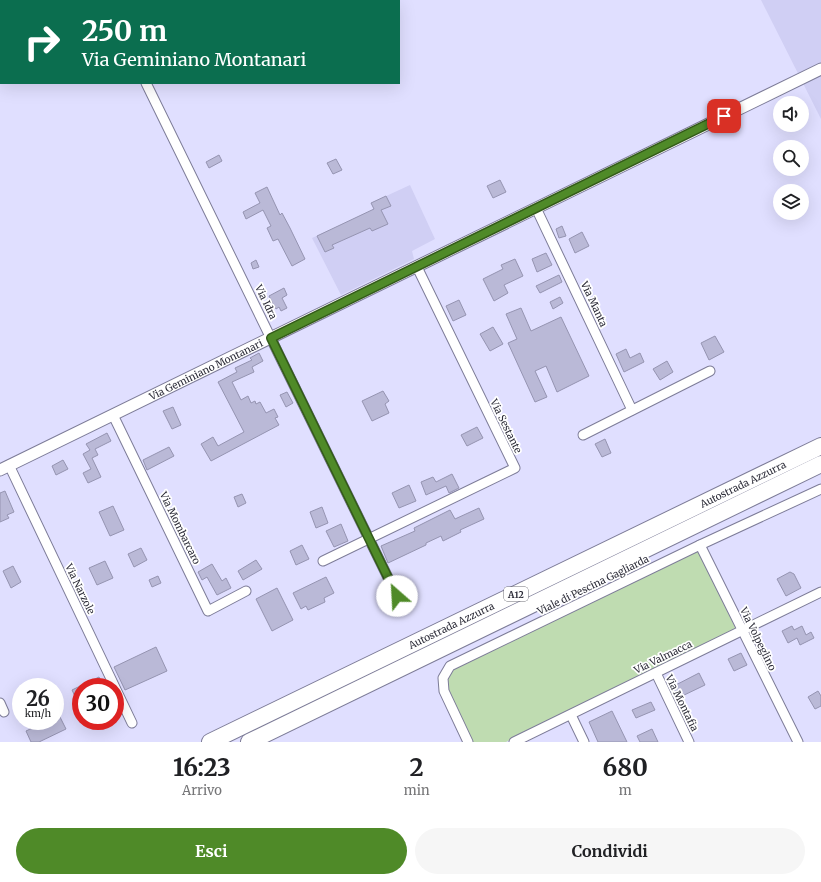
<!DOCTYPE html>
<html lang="it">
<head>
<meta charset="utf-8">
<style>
	:root { --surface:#fff; --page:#f6f6f6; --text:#202124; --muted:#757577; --accent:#4f8a28 }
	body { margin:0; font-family:Merriweather,serif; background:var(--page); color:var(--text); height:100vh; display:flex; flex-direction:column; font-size:15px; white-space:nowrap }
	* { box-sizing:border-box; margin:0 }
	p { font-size:13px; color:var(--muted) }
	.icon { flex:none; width:22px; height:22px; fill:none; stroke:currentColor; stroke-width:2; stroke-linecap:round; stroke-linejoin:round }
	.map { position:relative; height:742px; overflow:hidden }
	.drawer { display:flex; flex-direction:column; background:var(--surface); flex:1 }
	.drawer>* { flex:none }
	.hud { position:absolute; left:0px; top:0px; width:400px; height:84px; box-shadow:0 4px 16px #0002; background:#0b6e4f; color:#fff; overflow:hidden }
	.fabs { position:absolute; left:773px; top:96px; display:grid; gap:8px }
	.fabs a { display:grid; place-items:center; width:36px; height:36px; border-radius:50%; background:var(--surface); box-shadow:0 4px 16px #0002; font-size:20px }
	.speed { position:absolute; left:12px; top:678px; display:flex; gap:8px; font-size:20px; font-weight:700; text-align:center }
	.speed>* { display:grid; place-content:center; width:52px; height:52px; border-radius:50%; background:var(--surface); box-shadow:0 4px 16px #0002; line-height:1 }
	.speed small { font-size:10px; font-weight:400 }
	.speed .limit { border:6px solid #d22; background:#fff; color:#111 }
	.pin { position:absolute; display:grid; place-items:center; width:34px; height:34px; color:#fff; margin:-17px; border-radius:8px; box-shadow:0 2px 6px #0006 }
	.me { position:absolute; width:44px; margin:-22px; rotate:334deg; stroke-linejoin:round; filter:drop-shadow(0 0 3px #0008) }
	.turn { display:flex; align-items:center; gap:14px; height:84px; padding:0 16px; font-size:18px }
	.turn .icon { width:52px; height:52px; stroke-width:2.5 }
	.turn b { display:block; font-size:28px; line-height:34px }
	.eta { display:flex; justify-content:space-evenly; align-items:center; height:68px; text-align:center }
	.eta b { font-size:24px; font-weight:700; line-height:28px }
	.primary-button { display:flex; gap:8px; margin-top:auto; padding:8px 16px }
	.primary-button a { flex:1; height:46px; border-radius:24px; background:var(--accent); color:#fff; font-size:16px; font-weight:700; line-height:46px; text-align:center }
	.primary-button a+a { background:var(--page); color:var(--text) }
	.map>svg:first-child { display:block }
</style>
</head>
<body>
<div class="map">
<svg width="821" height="742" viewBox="0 0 821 742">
	<rect width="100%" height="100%" fill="#e0dfff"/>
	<g fill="#d0cff4">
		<polygon points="761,0 821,0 821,119"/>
		<polygon points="410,185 435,239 412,251 414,259 341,295 312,238 374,210 371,203"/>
	</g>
	<polygon fill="#bfdcb1" points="698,551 736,629 506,742 473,742 449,692 448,680 450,674 455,667"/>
	<g fill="#bab9d7" stroke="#9594b1">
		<polygon points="219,155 222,161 209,168 206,162"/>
		<polygon points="336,159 342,170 333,174 327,163"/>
		<polygon points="500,180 506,192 493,198 487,186"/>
		<polygon points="267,187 280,215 282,213 290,228 305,259 292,266 278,239 273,241 267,228 271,226 263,210 246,219 243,212 260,203 255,193"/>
		<polygon points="386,196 391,206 381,210 388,224 372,231 370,228 332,245 334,248 325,252 317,236 374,209 371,203"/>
		<polygon points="562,226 566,236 559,238 556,229"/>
		<polygon points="582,232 589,246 575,253 569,239"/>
		<polygon points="546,253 552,265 537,272 532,259"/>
		<polygon points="515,259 523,276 504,285 508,293 494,301 483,279 503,269 501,265"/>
		<polygon points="256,260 259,267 253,269 251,263"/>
		<polygon points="559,275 562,282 540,293 536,286"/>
		<polygon points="284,288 287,295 282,298 287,308 281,311 279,307 276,309 269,296"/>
		<polygon points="560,297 563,303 553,309 550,302"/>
		<polygon points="459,300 466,315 453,321 446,306"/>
		<polygon points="521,308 531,331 561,317 589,376 557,392 546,366 535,371 547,397 535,402 508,343 517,339 506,314"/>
		<polygon points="493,327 503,344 490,351 480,334"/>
		<polygon points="715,336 724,352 709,360 701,343"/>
		<polygon points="626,349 630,358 640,353 644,362 624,372 616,354"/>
		<polygon points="259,353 263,361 252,367 254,372 232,382 241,400 248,396 251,403 255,401 256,404 260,402 266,413 274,409 278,417 275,418 279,425 211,461 201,444 213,437 218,446 244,432 218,382 237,372 235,368 252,360 250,358"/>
		<polygon points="667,361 673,372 660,380 653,369"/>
		<polygon points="383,391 389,401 385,404 389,413 372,421 362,401"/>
		<polygon points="287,392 293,403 286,407 280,395"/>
		<polygon points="173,407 181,425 172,429 163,411"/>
		<polygon points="477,427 483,438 467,446 461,435"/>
		<polygon points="107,433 111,441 95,449 98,455 92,458 101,477 88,483 83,473 91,469 83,454 90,450 86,444"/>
		<polygon points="605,439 611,453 602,457 595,444"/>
		<polygon points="169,447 174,456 147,470 143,460"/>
		<polygon points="63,460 68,469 56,475 52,466"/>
		<polygon points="452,474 459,488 449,493 446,486 426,495 421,482 433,477 436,482"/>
		<polygon points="409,485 416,501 399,508 392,493"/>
		<polygon points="5,491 14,512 7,515 9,518 0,522 0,493"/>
		<polygon points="242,494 246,503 238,507 234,497"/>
		<polygon points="113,506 124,530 110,536 99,512"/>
		<polygon points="322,507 328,523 316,528 310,512"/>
		<polygon points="479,508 484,519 460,530 461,532 443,541 441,536 426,543 426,545 388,563 381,546 415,531 414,528 450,510 455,519"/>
		<polygon points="341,524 348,541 334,547 326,531"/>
		<polygon points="302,545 309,559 296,565 290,551"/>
		<polygon points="141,548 147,560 134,567 128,554"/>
		<polygon points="256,560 262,569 243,580 238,571"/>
		<polygon points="105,561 113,578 97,585 89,568"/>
		<polygon points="212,564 222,581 226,578 231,588 217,595 207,577 202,580 198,572"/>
		<polygon points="13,566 21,582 11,588 3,571"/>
		<polygon points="790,572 794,574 801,588 786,596 777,579"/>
		<polygon points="158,576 161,583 152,587 149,580"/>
		<polygon points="326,577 334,593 324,598 325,602 308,610 306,606 301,609 293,593"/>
		<polygon points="277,588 293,620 272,631 256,599"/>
		<polygon points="792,626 794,630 802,626 806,635 811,632 814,638 800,645 797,638 788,643 782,631"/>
		<polygon points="156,647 167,671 125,690 114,667"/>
		<polygon points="741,653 747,665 734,671 728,659"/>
		<polygon points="699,673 705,685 678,698 681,703 678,704 670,688"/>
		<polygon points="99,677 104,687 81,687 81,709 72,690"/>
		<polygon points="818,691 821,696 821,706 815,709 808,697"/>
		<polygon points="651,702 655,710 636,718 632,710"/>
		<polygon points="55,707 66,729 39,742 31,742 26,731 47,721 55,721"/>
		<polygon points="612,711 627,742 598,742 589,722"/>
		<polygon points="652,729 658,742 640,742 637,736"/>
	</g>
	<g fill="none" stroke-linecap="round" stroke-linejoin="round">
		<defs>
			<g id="minor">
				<polyline points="106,0 106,1"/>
				<polyline points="146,83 397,596"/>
				<polyline points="536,208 632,410"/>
				<polyline points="113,415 208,611 246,591"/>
				<polyline points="583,435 710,371"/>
				<polyline points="9,465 132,723"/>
				<polyline points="700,545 798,742"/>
				<polyline points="323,561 515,468 417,267"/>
				<polyline points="656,673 689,742"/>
				<polyline points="0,703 4,712"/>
				<polyline points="571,715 584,742"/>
				<polyline points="468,742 444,691 443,678 450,666 700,545 821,489"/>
				<polyline points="514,742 821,592"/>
			</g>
			<g id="tertiary">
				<path id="s1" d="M 0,470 L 821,69"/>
			</g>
			<g id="motorway">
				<path id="s2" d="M 210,742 L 821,446"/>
				<polyline points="249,742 821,464"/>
			</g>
		</defs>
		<use href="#minor" stroke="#7d7c98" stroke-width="11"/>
		<use href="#tertiary" stroke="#7d7c98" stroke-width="13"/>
		<use href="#motorway" stroke="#7d7c98" stroke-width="18"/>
		<use href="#minor" stroke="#fff" stroke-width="9"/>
		<use href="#tertiary" stroke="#fff" stroke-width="11"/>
		<use href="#motorway" stroke="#fff" stroke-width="16"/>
	</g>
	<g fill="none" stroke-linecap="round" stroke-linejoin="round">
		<defs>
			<polyline id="route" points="397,596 271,338 724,116"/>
		</defs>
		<use href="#route" stroke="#335a1a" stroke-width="10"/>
		<use href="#route" stroke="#4f8a28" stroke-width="7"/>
	</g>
	<g text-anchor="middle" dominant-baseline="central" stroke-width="3.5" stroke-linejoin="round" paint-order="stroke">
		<rect fill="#fff" stroke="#6c6c74" stroke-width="1" x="504" y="587" width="24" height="14" rx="3"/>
		<g font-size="9" font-weight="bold" fill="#2d2d39">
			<text x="516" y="594">A12</text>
		</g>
		<g font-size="10" fill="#2d2d39" stroke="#fff">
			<text transform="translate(266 302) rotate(64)">Via Idra</text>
			<text transform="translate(594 304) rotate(65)">Via Manta</text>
			<text stroke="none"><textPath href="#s1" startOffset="229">Via Geminiano Montanari</textPath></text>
			<text transform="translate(506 426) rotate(64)">Via Sestante</text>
			<text stroke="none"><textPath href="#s2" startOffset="592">Autostrada Azzurra</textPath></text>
			<text transform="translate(180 528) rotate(64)">Via Mombarcaro</text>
			<text transform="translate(593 585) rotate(-26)">Viale di Pescina Gagliarda</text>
			<text transform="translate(80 589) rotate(64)">Via Narzole</text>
			<text stroke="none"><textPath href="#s2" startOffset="268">Autostrada Azzurra</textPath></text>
			<text transform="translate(758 639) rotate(64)">Via Volpeglino</text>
			<text transform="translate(663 657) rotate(-26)">Via Valmacca</text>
			<text transform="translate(682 703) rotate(64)">Via Montafia</text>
		</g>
	</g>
</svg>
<div class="fabs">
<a><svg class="icon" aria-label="sound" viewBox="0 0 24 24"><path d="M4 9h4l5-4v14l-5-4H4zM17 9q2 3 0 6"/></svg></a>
<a><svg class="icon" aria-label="search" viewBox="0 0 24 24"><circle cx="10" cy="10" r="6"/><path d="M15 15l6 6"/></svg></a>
<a><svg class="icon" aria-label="layers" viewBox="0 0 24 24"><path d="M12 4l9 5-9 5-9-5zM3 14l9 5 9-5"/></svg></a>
</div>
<div class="speed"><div>26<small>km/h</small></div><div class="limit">30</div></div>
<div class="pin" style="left:724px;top:116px;background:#d93025"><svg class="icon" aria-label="arrive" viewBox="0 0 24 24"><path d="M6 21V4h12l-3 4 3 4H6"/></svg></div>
<svg class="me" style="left:397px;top:596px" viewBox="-20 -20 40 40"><circle r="19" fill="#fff"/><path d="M0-13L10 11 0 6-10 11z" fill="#4f8a28"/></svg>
<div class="hud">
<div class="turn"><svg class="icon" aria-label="right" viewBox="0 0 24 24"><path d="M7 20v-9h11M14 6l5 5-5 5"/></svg><div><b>250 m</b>Via Geminiano Montanari</div></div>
</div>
</div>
<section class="drawer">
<div class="eta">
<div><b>16:23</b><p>Arrivo</p></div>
<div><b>2</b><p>min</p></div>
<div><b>680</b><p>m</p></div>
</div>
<div class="primary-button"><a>Esci</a><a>Condividi</a></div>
</section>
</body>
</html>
